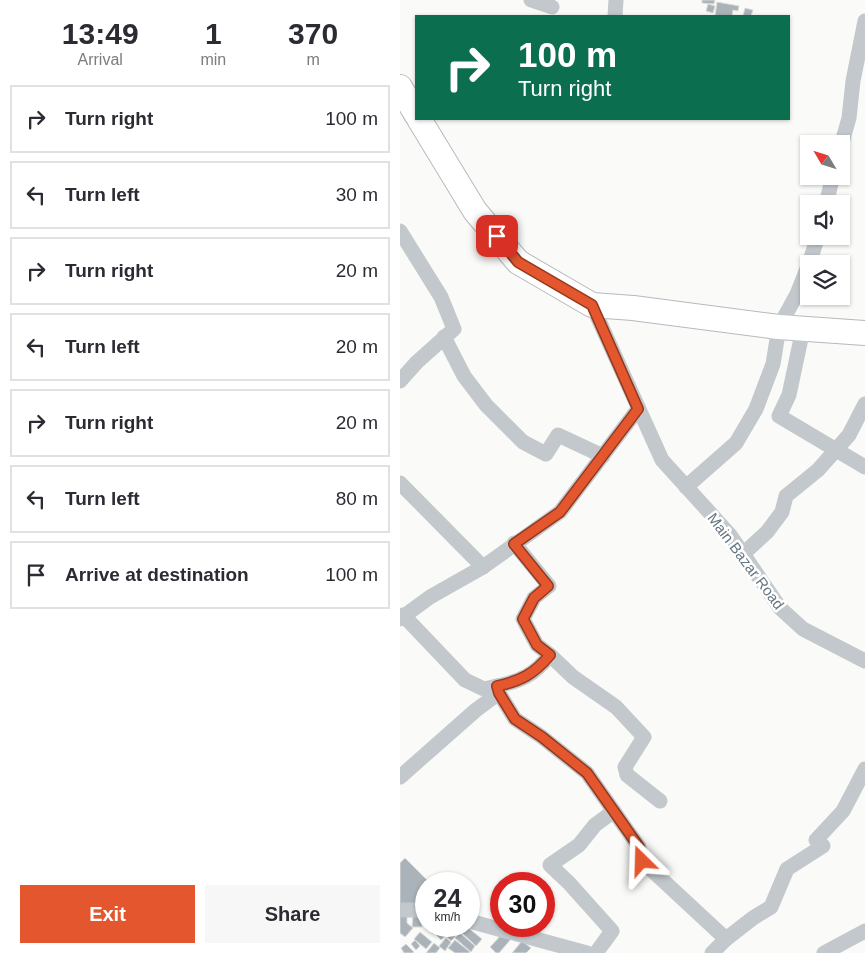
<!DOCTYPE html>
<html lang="en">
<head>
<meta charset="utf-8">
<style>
	:root { --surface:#fff; --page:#f7f7f7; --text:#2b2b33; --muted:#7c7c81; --line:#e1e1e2; --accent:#e4572e }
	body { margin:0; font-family:Arial,sans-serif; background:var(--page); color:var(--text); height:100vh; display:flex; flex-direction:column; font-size:19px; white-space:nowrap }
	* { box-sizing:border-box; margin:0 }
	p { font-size:16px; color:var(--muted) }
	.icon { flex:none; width:28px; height:28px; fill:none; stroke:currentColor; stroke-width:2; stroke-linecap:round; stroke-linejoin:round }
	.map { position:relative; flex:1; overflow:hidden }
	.sheet { display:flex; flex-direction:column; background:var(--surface); width:400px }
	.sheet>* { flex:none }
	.hud { position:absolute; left:15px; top:15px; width:375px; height:105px; border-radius:0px; box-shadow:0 1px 4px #0004; background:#0b6e4f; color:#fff; overflow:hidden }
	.needle { width:32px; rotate:308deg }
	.controls { position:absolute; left:400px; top:135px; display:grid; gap:10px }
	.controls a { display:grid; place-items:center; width:50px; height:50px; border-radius:0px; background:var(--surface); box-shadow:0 1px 4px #0004; font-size:25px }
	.speed { position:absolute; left:15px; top:872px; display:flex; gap:10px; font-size:25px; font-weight:700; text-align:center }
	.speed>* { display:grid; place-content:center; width:65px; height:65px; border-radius:50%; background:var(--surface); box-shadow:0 1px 4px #0004; line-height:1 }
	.speed small { font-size:12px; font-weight:400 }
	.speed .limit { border:8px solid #d22; background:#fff; color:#111 }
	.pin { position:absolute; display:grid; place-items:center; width:42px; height:42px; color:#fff; margin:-21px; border-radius:10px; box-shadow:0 2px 8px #0006 }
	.me { position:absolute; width:55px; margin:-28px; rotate:338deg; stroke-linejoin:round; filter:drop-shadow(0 0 4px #0008) }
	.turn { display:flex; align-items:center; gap:18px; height:105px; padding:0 20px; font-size:22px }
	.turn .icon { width:65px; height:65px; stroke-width:2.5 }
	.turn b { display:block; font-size:35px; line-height:42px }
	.eta { display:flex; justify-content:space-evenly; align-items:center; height:85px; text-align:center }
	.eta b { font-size:30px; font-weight:700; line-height:35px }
	.button { display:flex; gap:10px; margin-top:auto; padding:10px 20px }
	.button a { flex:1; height:58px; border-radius:0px; background:var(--accent); color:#fff; font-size:20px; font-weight:700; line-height:58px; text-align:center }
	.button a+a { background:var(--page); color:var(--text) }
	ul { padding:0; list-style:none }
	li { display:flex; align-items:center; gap:15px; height:68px; margin:0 10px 8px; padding:0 10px; border:2px solid var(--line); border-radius:0px }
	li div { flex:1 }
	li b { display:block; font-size:19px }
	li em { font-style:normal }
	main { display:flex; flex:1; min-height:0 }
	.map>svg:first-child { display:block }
</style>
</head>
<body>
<main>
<section class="sheet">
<div class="eta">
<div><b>13:49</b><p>Arrival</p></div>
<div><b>1</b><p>min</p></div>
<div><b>370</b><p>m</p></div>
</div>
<ul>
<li><svg class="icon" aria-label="right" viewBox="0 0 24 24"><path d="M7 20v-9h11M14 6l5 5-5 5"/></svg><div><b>Turn right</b></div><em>100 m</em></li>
<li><svg class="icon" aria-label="left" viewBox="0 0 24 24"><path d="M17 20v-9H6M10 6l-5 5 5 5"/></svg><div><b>Turn left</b></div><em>30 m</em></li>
<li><svg class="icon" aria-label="right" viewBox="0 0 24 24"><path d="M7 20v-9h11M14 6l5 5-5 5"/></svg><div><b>Turn right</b></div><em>20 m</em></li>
<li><svg class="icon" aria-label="left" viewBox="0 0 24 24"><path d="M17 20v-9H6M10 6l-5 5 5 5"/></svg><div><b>Turn left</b></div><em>20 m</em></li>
<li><svg class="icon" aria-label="right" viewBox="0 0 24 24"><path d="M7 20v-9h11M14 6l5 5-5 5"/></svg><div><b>Turn right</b></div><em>20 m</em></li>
<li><svg class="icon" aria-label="left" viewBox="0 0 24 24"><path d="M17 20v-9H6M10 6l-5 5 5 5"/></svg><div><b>Turn left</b></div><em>80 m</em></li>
<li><svg class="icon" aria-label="arrive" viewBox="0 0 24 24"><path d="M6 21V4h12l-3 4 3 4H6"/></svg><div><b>Arrive at destination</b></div><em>100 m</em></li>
</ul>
<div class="button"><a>Exit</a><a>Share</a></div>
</section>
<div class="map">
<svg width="465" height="953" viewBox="0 0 465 953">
	<rect width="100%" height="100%" fill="#fafaf8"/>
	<g fill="#aab3b9" stroke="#dcdcda">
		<polygon points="302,0 315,0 314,4 302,3"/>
		<polygon points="317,2 339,6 338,11 333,10 332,16 315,16"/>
		<polygon points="308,4 315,6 313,13 306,11"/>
		<polygon points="345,8 353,10 351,16 343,16"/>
		<polygon points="5,858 31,884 26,884 26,896 15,908 0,908 0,863"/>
		<polygon points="13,914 22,915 22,927 12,927"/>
		<polygon points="0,915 7,915 7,923 13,928 5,937 0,933"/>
		<polygon points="31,926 40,926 33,934 28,930"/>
		<polygon points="44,926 53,927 41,940 36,935"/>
		<polygon points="66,926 82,939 76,946 61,932"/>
		<polygon points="55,928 60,931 51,941 47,937"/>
		<polygon points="20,932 32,942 26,949 14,939"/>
		<polygon points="104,932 111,939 99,953 96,953 90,947"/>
		<polygon points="60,933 75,946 71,952 55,938"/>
		<polygon points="46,938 51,942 45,951 39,946"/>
		<polygon points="15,940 20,946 16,950 11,944"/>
		<polygon points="55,940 70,952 69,953 55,953 48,948"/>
		<polygon points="122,941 131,948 126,953 112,953"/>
		<polygon points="34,943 40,948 36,953 26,953"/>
		<polygon points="6,944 14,952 13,953 4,953 1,948"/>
	</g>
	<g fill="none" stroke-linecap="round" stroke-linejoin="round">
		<defs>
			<g id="primary">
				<polyline points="0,87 16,114"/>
				<polyline points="19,119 75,211 118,262 192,305 233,308 379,327 465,333"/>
			</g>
		</defs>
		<use href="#primary" stroke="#b5babe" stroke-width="26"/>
		<g stroke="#c3c8cc" stroke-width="15">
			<polyline points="131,0 152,7"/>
			<polyline points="215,16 216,0"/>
			<polyline points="441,146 449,118 453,81 465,21"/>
			<polyline points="426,204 433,176"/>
			<polyline points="0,231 41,297 54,329 17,362 0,381"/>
			<polyline points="409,264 418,236"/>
			<polyline points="192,305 262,460 330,535 380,608 403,629 465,661"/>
			<polyline points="403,329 389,395 379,416 465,467"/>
			<polyline points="44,337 64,376 86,405 123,442 146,454 158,435 203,456"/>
			<polyline points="0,483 83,567"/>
			<polyline points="286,487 336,443 356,409 373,364 379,327 397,294 409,264"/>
			<polyline points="114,543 149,586 134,598 123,619 137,645 150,655"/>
			<polyline points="343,554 367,532 382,512 386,496 418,470 449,435 465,404"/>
			<polyline points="3,615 65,680 84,689 97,686 99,693 115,719 142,737 187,773 239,847 242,861 326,939"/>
			<polyline points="0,619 30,597 83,567 160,512 238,409"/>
			<path d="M 97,686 C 121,681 134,675 150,655 L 173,677 L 216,707 L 244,737 L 225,767 L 227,775 L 260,801"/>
			<polyline points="0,777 76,710 99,693"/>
			<polyline points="0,910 26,910"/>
			<polyline points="69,921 187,953"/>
			<polyline points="196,953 212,931 169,883 150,865 179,845 195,825 214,811"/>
			<polyline points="312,953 326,939 353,918 371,907 387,869 423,846 416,840 443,811 465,769"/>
			<polyline points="424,953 465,931"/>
		</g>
		<use href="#primary" stroke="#fff" stroke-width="24"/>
	</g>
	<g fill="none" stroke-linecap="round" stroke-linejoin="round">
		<defs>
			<path id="route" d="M 97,236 L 118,262 L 192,305 L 238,409 L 160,512 L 114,544 L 148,586 L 134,598 L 123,619 L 137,645 L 150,655 C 134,674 121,681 97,686 L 99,693 L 115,719 L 142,737 L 187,773 L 239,847 L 242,861"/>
		</defs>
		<use href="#route" stroke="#94391e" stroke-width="12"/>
		<use href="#route" stroke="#e4572e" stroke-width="9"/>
	</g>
	<g text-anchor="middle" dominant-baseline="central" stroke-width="5" stroke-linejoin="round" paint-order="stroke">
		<g font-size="15" fill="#657683" stroke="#fff">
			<text transform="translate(346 561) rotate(53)">Main Bazar Road</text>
		</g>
	</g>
</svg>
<div class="controls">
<a><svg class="needle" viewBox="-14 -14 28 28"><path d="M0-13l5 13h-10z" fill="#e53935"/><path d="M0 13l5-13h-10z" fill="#7c7c81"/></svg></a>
<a><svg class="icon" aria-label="sound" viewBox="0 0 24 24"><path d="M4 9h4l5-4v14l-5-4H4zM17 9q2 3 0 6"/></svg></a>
<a><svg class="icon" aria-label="layers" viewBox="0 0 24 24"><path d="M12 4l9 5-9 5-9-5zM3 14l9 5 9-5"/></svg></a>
</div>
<div class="speed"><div>24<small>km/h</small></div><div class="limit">30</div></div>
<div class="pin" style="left:97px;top:236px;background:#d93025"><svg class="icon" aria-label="arrive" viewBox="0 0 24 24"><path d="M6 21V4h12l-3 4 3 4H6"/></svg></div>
<svg class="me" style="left:242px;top:861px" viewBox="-20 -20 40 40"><path d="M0-17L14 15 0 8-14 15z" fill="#e4572e" stroke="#fff" stroke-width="4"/></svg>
<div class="hud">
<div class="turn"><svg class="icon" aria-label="right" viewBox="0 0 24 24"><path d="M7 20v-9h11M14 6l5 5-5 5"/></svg><div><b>100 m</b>Turn right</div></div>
</div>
</div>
</main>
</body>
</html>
